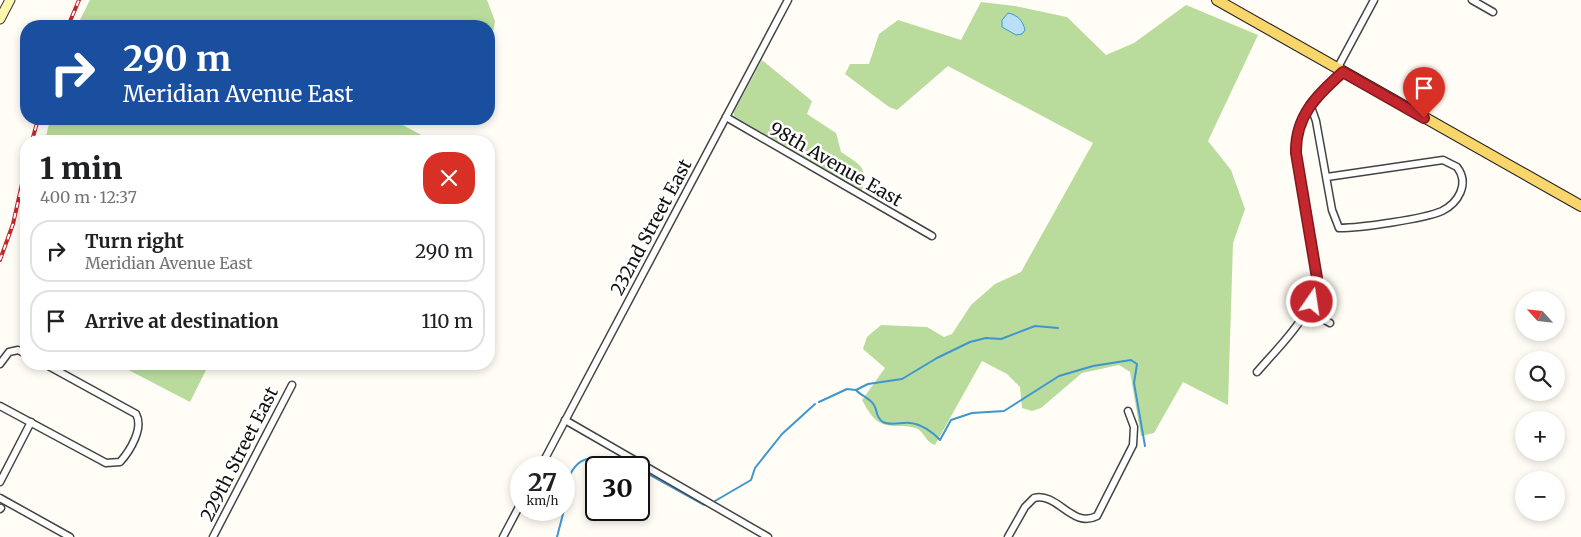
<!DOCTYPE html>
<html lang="en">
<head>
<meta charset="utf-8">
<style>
	:root { --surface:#fff; --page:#f2f2f2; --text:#202124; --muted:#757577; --line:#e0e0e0 }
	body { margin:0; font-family:Merriweather,serif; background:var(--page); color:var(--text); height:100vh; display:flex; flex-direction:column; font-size:19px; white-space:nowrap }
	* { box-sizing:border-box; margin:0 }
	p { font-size:16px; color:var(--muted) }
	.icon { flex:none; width:28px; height:28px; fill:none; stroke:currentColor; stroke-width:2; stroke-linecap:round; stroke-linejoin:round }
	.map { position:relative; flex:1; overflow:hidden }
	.drawer { position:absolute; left:20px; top:135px; width:475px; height:235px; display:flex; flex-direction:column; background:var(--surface); border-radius:20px; box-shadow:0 2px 8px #0003 }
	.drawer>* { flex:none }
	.banner { position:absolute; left:20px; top:20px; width:475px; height:105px; border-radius:20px; box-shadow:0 2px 8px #0003; background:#1a4fa0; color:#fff; overflow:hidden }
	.needle { width:32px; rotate:297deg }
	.tools { position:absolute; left:1515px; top:291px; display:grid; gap:10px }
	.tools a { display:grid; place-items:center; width:50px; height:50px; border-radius:50%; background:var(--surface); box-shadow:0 2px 8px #0003; font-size:25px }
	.speed { position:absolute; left:510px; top:456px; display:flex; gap:10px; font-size:25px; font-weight:700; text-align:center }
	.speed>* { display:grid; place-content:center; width:65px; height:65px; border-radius:50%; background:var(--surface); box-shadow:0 2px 8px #0003; line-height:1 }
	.speed small { font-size:12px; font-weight:400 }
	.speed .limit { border:2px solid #111; border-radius:8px; background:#fff; color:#111 }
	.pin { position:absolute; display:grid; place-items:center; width:42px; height:42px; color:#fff; margin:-51px -21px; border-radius:50% 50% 50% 0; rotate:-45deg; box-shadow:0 0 5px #0007 }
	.pin .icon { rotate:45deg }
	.me { position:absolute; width:55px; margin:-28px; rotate:13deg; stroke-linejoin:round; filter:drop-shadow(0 0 4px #0008) }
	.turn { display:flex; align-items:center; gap:18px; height:105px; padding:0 20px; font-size:22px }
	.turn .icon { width:65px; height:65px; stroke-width:2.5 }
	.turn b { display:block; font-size:35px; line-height:42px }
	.round { display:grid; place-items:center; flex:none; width:52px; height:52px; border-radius:20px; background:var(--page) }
	.head { display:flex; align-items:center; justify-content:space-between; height:85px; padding:0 20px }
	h1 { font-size:30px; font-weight:800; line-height:38px }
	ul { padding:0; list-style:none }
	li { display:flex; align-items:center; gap:15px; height:62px; margin:0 10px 8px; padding:0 10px; border:2px solid var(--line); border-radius:20px }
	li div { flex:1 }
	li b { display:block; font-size:19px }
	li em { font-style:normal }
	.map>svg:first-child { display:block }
</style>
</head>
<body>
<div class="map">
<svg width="1581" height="537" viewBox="0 0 1581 537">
	<rect width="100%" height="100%" fill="#fffdf5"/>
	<g fill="#b9dc9c">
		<polygon points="90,0 487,0 495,21 489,55 489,26 77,26"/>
		<path d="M 981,2 L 1015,6 L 1067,17 L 1106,55 L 1134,43 L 1186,5 L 1258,35 L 1208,141 L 1231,170 L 1245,209 L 1233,243 L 1228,405 L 1183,382 L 1154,433 L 1141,436 L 1130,372 L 1119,365 L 1082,373 L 1041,408 L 1032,411 L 1022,408 L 1020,387 L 1007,374 L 982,361 L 935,445 C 926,442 925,434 918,429 C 914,427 906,426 902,426 C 878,427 873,420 862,400 L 885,368 L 863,349 L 867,337 L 881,325 L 927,327 L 944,337 L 952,334 L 971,305 L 995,284 L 1021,272 L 1093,143 L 948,66 L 897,110 L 889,107 L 845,74 L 850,64 L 869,64 L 879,34 L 898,20 L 961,40 Z"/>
		<path d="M 762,60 L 812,101 L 807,114 L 836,133 L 841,152 C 860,165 868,166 862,190 L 859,190 L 734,116 L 734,112 Z"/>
		<polygon points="50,119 392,119 432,141 45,141"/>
		<polygon points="117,364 209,364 190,402"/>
	</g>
	<path fill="#b9e0f7" stroke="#3f96cf" d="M 1008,13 C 1018,15 1023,21 1025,30 L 1022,34 L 1016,35 L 1002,27 L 1002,20 Z"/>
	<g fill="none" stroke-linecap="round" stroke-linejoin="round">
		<g stroke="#3f96cf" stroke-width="2">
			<path d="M 856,390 C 861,396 870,398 874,405 C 878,411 875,417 883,422 C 891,426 901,422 910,423 C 921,424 933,432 940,440 L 951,420 L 972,413 L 1004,411 L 1059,376 L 1093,366 L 1131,360 L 1137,364 L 1134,383 L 1145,446"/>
			<polyline points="819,402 847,389 856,390 868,384 902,379 937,358 970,342 986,338 1001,339 1035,326 1058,328"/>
			<polyline points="639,469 704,505"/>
			<polyline points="715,501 751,480 755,468 782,434 815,404"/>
			<path d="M 564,510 C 566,502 564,494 566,487 C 576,444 605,459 635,468"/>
			<polyline points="557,537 564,510"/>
		</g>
		<defs>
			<g id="minor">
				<polyline points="1472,0 1493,12"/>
				<polyline points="1337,69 1374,0"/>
				<path d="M 1310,104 L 1316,121 L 1332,210 L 1339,228 C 1360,228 1424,219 1442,211 C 1458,203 1470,184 1457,167 L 1443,160 L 1327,177"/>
				<polyline points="726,117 932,236"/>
				<polyline points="1307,310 1330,323"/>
				<polyline points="0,364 9,352 18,350 26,354"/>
				<path d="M 1257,372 C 1281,344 1313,316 1317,278 L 1296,153 C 1295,116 1317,95 1343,73"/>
				<path d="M 0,406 L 106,463 L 120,462 C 130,451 144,428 136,414 L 45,364"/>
				<polyline points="565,420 768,537"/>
				<polyline points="540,468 788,0"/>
				<polyline points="0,482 31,422"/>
				<polyline points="0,498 70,537"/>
				<polyline points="0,509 1,508"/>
				<polyline points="213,537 292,385"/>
				<polyline points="503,537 521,503"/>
				<path d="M 1008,537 L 1025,507 L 1034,498 C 1058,492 1072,529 1097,516 L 1133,445 L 1134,427 L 1128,411"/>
			</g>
			<polyline id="secondary" points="0,19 10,0"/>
			<polyline id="primary" points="1217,0 1581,206"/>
		</defs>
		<use href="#minor" stroke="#444" stroke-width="9"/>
		<use href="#secondary" stroke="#333" stroke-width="11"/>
		<use href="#primary" stroke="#222" stroke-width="12"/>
		<use href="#minor" stroke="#fff" stroke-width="6"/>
		<use href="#secondary" stroke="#fff6b0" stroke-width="9"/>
		<use href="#primary" stroke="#f9d66b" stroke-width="10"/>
		<defs>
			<g id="rail">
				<polyline points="68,26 79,0"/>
				<polyline points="32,141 38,119"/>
				<polyline points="0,260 13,224 26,166"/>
			</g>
		</defs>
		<use href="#rail" stroke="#c4262e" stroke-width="4"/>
		<use href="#rail" stroke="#fff" stroke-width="2" stroke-dasharray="5.5" stroke-linecap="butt"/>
	</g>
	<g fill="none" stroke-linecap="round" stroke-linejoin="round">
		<defs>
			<path id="route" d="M 1312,302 L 1317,278 L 1296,153 C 1295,116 1317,95 1343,72 L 1424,118"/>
		</defs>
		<use href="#route" stroke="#7f191e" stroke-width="12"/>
		<use href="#route" stroke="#c4262e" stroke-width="9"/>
	</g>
	<g text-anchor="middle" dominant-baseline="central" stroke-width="5" stroke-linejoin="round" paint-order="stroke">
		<g font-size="18" fill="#111" stroke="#fff">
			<text transform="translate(836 164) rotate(30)">98th Avenue East</text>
			<text transform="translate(651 227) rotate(-62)">232nd Street East</text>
			<text transform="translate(239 454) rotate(-63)">229th Street East</text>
		</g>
	</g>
</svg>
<div class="tools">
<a><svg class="needle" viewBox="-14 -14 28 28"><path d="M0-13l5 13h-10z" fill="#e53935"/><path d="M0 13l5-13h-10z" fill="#757577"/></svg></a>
<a><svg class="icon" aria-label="search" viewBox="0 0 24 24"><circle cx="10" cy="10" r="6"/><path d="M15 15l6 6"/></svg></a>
<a>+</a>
<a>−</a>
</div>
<div class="speed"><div>27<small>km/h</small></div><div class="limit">30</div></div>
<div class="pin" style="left:1424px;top:118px;background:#d93025"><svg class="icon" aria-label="arrive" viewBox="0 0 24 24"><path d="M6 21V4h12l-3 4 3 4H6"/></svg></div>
<svg class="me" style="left:1312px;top:302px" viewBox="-20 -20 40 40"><circle r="17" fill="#c4262e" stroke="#fff" stroke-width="3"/><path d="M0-11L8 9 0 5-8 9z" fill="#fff"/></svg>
<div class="banner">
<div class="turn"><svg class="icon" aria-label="right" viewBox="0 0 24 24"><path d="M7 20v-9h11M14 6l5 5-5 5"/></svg><div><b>290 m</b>Meridian Avenue East</div></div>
</div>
<section class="drawer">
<div class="head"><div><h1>1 min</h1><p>400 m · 12:37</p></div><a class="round" style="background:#d93025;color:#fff"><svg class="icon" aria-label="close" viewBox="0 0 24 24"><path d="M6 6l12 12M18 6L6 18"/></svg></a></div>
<ul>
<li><svg class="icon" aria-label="right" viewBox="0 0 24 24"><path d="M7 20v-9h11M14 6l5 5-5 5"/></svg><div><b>Turn right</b><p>Meridian Avenue East</p></div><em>290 m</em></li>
<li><svg class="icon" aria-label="arrive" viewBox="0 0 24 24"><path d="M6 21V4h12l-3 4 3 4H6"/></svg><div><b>Arrive at destination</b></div><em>110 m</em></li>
</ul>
</section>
</div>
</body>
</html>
